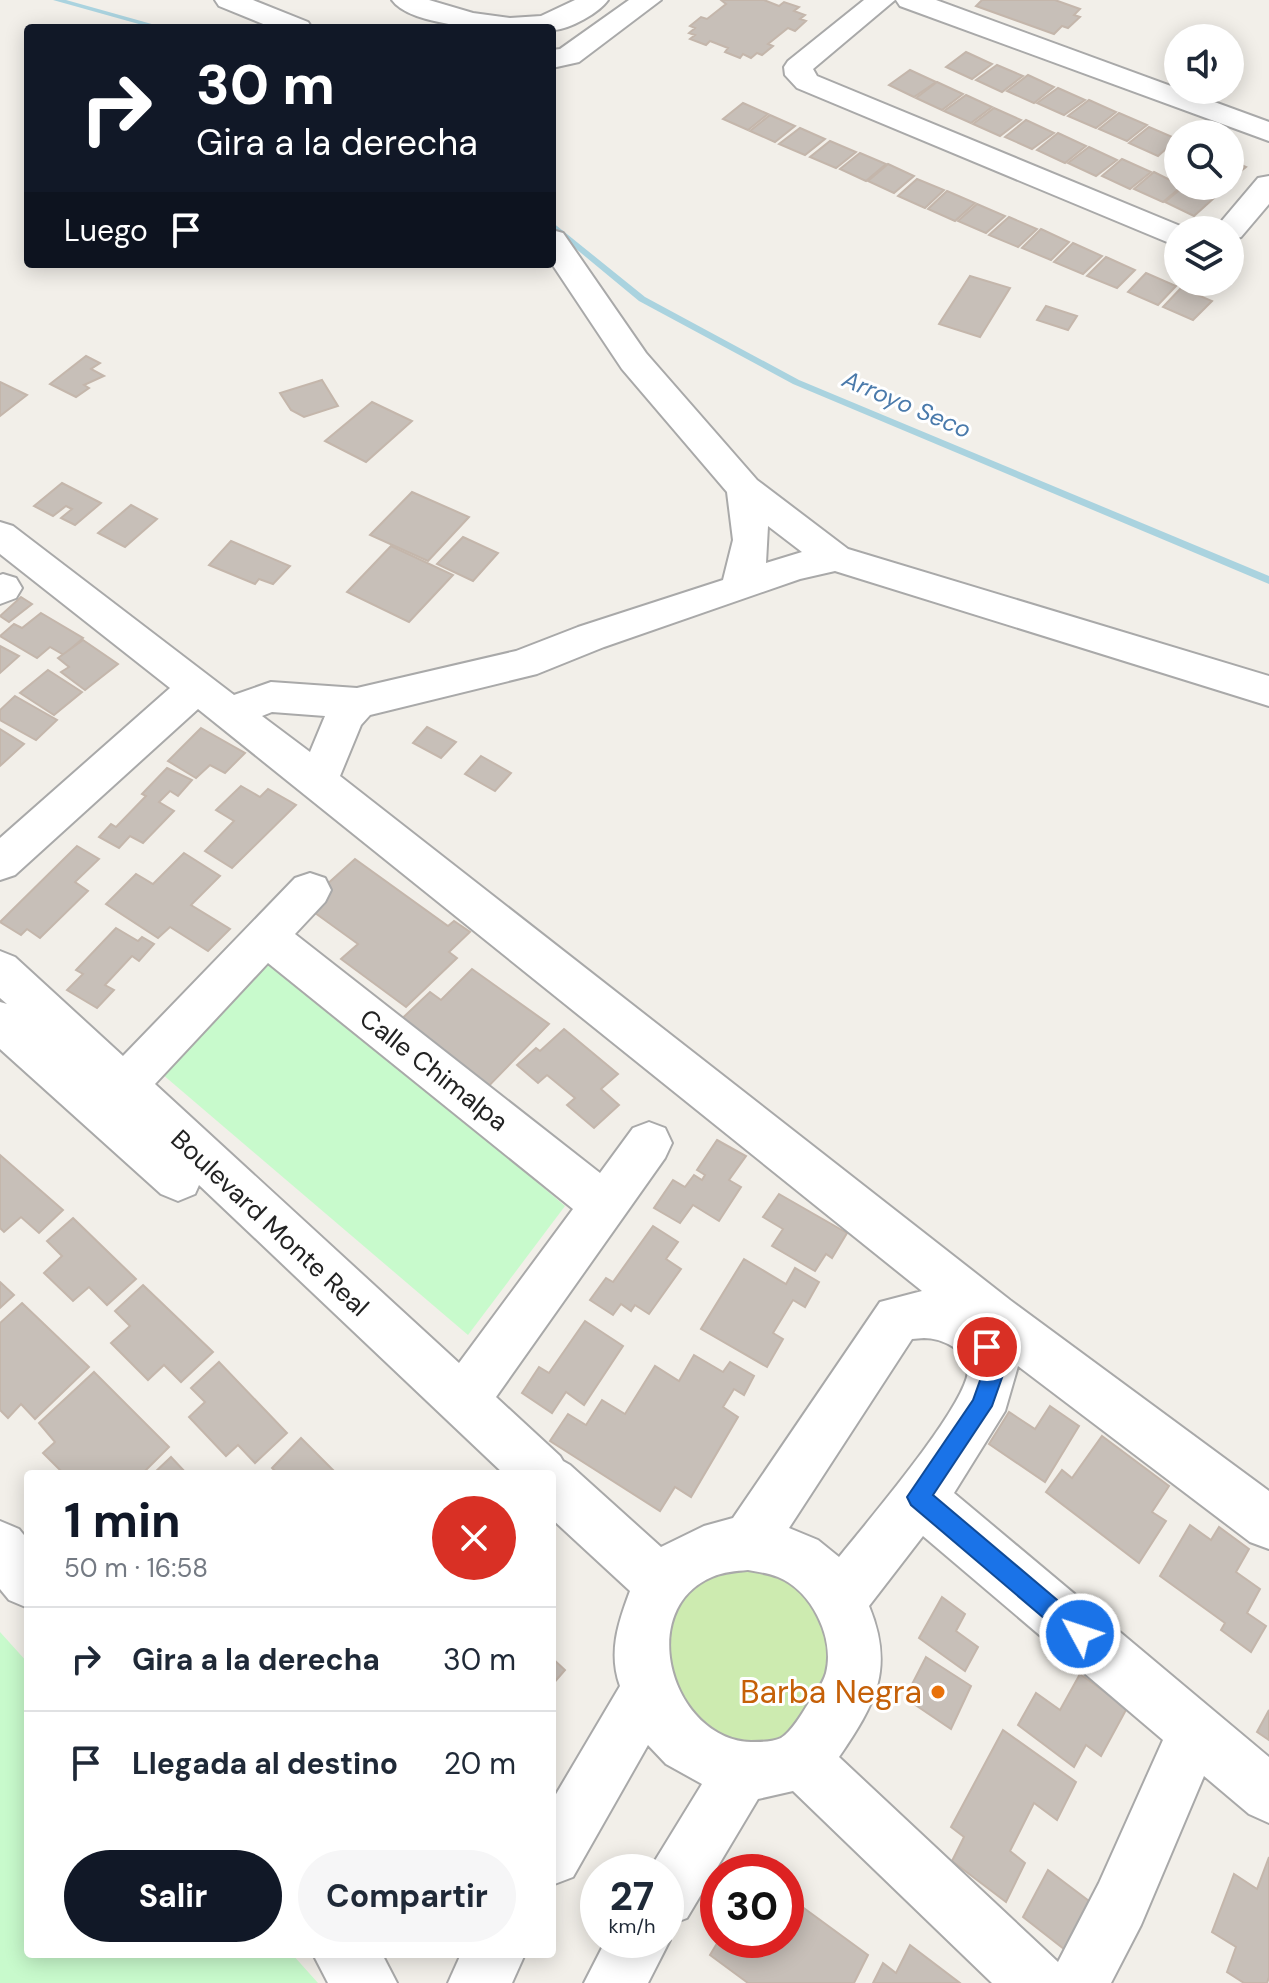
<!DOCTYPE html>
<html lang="es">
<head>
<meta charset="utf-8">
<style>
	:root { --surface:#fff; --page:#f6f6f7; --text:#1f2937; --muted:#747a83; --line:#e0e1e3; --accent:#111827 }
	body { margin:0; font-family:"DM Sans",sans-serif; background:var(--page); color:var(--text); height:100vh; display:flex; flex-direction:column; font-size:30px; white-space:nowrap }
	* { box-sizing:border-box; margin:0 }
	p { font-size:26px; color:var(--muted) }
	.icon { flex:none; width:44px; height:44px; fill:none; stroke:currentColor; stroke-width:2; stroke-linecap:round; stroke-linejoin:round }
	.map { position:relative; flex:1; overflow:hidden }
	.drawer { position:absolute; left:24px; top:1470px; width:532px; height:488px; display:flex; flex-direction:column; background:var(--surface); border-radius:8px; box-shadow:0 4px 20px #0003 }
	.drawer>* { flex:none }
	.banner { position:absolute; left:24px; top:24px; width:532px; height:244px; border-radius:8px; box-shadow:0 4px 20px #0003; background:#111827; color:#fff; overflow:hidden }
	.fabs { position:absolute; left:1164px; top:24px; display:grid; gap:16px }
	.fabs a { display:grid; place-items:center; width:80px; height:80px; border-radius:50%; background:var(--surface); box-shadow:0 4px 20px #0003; font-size:40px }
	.speed { position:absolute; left:580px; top:1854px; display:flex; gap:16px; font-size:40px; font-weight:700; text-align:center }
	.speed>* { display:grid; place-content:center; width:104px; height:104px; border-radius:50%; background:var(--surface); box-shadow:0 4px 20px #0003; line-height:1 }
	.speed small { font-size:20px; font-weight:400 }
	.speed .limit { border:12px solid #d22; background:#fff; color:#111 }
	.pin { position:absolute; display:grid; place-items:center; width:68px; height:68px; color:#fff; margin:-34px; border:4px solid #fff; border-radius:50%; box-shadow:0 2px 8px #0007 }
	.me { position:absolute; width:88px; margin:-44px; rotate:310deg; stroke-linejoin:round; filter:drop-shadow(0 0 6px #0008) }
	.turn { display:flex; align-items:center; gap:28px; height:168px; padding:0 40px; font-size:36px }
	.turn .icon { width:104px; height:104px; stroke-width:2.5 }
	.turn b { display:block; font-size:56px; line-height:68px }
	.then { display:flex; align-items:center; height:76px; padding:0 40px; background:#0003; gap:16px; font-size:30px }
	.round { display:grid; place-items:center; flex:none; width:84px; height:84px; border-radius:42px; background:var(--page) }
	.overview { display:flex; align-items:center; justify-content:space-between; height:136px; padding:0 40px }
	h1 { font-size:48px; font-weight:700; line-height:60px; color:var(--accent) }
	.button { display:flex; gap:16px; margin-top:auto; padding:16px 40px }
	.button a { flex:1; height:92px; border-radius:48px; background:var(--accent); color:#fff; font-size:32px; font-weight:700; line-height:92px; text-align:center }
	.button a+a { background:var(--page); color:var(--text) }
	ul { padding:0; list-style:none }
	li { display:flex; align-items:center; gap:24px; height:104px; padding:0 40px; border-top:2px solid var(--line) }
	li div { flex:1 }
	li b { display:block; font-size:30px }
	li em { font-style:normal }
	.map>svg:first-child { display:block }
</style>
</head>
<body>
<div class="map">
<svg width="1269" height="1983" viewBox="0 0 1269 1983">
	<rect width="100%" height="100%" fill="#f2efe9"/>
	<polygon fill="#cdebb0" points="737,1568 765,1570 790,1582 811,1601 826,1627 832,1655 828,1684 798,1731 773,1744 745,1746 693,1723 666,1671 673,1613 689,1591 711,1575"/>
	<g fill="#c8facc">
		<polygon points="268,953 565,1206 468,1335 155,1068"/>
		<polygon points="0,1632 28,1663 28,1954 292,1954 318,1983 0,1983"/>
	</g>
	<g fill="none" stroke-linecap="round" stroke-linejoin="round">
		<g fill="#aad3df" fill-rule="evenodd">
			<polygon points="53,0 66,0 166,28 153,28"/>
			<polygon points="552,222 645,297 799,380 1269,576 1269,584 793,384 639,301 552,229"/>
		</g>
	</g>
	<g fill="#c7bfb8" stroke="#c4b6ab" stroke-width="2">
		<polygon points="721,0 764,0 779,6 784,2 799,7 794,11 805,15 800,19 806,21 795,31 788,28 768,44 773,46 762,55 757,53 751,58 743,54 740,58 725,52 728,48 710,41 706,45 690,39 695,35 689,33 695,28 690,26 701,17 707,19 726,4"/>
		<polygon points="982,0 1055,0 1080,9 1074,15 1080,17 1068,28 1062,26 1054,34 976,6"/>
		<polygon points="966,52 992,64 972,79 946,67"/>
		<polygon points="997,65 1023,76 1002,92 976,80"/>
		<polygon points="910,70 936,82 914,97 889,85"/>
		<polygon points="1028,75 1054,87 1034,103 1007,91"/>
		<polygon points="937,82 963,94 942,110 916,98"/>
		<polygon points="1058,88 1085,100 1064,115 1037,103"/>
		<polygon points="966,95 992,107 971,123 944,111"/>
		<polygon points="1089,100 1116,112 1096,128 1068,116"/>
		<polygon points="743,103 768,114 748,130 723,119"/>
		<polygon points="994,108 1021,120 1000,136 973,124"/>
		<polygon points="1119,113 1147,125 1127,141 1099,129"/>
		<polygon points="770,115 795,126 775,142 750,131"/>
		<polygon points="1026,120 1054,133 1032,149 1005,137"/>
		<polygon points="1149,127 1177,139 1158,156 1129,143"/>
		<polygon points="800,128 825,139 805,155 779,144"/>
		<polygon points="1058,133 1086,146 1065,163 1037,150"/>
		<polygon points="830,141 856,152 836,168 810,157"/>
		<polygon points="1089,147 1117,160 1096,176 1068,163"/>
		<polygon points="860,153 886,164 866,181 840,169"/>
		<polygon points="1122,159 1151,172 1130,189 1102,176"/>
		<polygon points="1230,160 1246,167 1230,180"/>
		<polygon points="888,164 914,176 894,193 868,181"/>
		<polygon points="1154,172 1182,186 1163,202 1134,189"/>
		<polygon points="917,179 944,190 925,208 898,196"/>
		<polygon points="1184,186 1188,186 1214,198 1194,216 1165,202"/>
		<polygon points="947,191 975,203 955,221 928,209"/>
		<polygon points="977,204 1005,216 986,233 958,221"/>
		<polygon points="1009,217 1037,229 1018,247 989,235"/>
		<polygon points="1041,229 1069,242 1051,260 1022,248"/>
		<polygon points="1073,243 1102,256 1083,274 1054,262"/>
		<polygon points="1106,257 1135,270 1117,288 1087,276"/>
		<polygon points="1146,273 1176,286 1158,305 1128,292"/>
		<polygon points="970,276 1010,288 980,337 939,324"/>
		<polygon points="1181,288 1212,301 1193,320 1163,307"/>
		<polygon points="1046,306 1077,316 1068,330 1037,320"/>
		<polygon points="86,356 100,363 91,369 104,376 84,385 89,388 76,397 50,384"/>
		<polygon points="322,380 338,406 304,417 291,410 280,393"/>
		<polygon points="0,382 27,395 0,416"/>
		<polygon points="372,402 412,421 366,462 325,441"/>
		<polygon points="62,483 101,503 75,525 61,518 72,509 66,506 53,516 34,506"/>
		<polygon points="412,492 469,517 428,561 370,535"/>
		<polygon points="131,505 157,519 125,547 98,533"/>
		<polygon points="463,537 498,553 473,581 437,564"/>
		<polygon points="231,541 290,566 273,584 259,579 255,584 209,565"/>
		<polygon points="391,546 453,575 409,622 347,592"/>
		<polygon points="21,597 32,604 9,622 0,616"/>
		<polygon points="41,613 83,638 64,655 50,647 37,658 0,636 14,624 22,628"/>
		<polygon points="83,640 118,664 85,690 61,672 69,667 58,658"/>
		<polygon points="0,646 19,656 0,673"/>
		<polygon points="48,670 82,692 54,715 20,693"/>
		<polygon points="15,696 57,720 36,740 0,720 0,710"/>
		<polygon points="427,727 456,742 441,758 413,743"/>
		<polygon points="201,728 245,753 225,773 210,765 196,778 168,761"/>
		<polygon points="0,729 24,744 0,766"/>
		<polygon points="481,756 511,773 495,791 465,774"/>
		<polygon points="167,768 192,780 178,796 170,791 159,802 174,811 143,843 130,836 119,848 99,837 111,824 116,827 146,796 142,794"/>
		<polygon points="241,786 260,797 268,789 296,805 232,868 205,851 234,821 216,810"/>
		<polygon points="77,846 99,859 75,882 88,891 40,938 27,929 21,935 0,922"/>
		<polygon points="184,853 220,876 191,905 230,929 208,951 170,927 158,938 106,904 136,874 153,884"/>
		<polygon points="355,859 448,926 454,921 470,932 449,952 457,958 406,1007 341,959 358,944 304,905"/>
		<polygon points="116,928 138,941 142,937 154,944 139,961 132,956 105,985 114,990 97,1008 67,990 83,974 76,970"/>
		<polygon points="472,969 549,1024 480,1095 392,1028 430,992 441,1000"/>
		<polygon points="564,1029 618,1074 601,1089 619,1105 594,1128 567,1105 575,1098 547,1075 538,1083 517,1065 536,1048 540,1051"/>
		<polygon points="717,1140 746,1156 729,1180 741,1187 719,1221 693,1205 680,1223 654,1208 673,1180 685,1187 694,1175 702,1180 705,1175 697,1170"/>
		<polygon points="0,1155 63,1210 39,1233 21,1217 4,1232 0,1228"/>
		<polygon points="779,1194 847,1233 832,1258 826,1254 815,1271 772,1246 783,1229 763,1217"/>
		<polygon points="73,1218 136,1279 107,1305 89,1287 73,1301 44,1273 62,1256 47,1241"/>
		<polygon points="653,1226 678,1242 666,1259 681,1269 649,1314 635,1305 631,1311 621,1304 613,1315 590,1300 606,1278 613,1282"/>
		<polygon points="744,1259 786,1284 795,1268 819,1282 805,1307 793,1300 773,1333 783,1339 767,1367 701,1329"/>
		<polygon points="0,1282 14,1295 0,1308"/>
		<polygon points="143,1285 213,1352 181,1382 164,1365 148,1380 111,1343 130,1326 115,1311"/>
		<polygon points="22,1303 89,1367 35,1419 21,1404 8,1418 0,1410 0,1323"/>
		<polygon points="585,1321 623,1346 584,1405 566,1392 552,1413 522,1393 539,1367 549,1373"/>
		<polygon points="694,1355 723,1372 730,1362 754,1376 744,1395 734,1389 723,1407 738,1417 691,1497 675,1487 660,1511 550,1441 568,1414 586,1425 602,1400 625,1414 655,1366 679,1381"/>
		<polygon points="219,1362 287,1433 255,1463 238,1445 226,1456 189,1417 205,1402 191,1388"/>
		<polygon points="94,1372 169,1447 142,1474 64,1474 43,1453 55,1442 39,1423"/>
		<polygon points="1050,1406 1079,1426 1045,1482 989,1444 1009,1412 1035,1429"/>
		<polygon points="1102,1436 1169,1486 1152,1512 1166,1521 1139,1563 1046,1492 1062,1470 1072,1478"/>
		<polygon points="301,1438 337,1474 278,1474 272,1468"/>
		<polygon points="171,1457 187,1474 153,1474"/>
		<polygon points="1190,1525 1211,1540 1219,1527 1249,1549 1236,1572 1260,1589 1247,1613 1266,1626 1251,1652 1221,1630 1225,1623 1160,1576"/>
		<polygon points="942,1597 965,1614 956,1631 978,1647 965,1671 919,1638"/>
		<polygon points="926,1657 971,1686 951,1729 905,1698"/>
		<polygon points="552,1658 565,1670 552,1685"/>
		<polygon points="1080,1674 1127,1708 1101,1756 1086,1745 1074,1767 1018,1725 1036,1693 1060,1710"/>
		<polygon points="1269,1710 1269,1740 1257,1732"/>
		<polygon points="1003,1730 1076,1782 1057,1820 1034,1803 1010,1851 1025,1863 1006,1902 952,1861 964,1837 951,1827"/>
		<polygon points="1269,1857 1269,1977 1267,1983 1244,1983 1227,1972 1236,1947 1212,1932 1234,1874 1257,1889"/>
		<polygon points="1048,1870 1093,1904 1069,1953 1023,1917"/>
		<polygon points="786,1895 868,1955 854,1983 748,1983 710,1955 719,1940 786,1940"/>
		<polygon points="910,1945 960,1983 873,1983 883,1963 896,1973"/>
	</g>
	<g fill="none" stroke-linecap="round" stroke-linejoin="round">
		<defs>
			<g id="minor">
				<polygon points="215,0 253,0 308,22 312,28 273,28 219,6"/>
				<path d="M 392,0 L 429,0 L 473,13 L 510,18 L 541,16 L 575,0 L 608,0 C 599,13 570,29 554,30 C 521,30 414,31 392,0 Z"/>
				<polygon points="629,0 661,0 579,62 552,68 552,50 560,49"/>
				<polygon points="864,0 895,0 813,69 817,76 1190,230 1178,230 1178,245 1167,242 797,88 785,75 784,67 788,61"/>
				<polygon points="896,0 936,0 1269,122 1269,141 900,6"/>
				<polygon points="1269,176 1269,204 1241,237 1230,240 1230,230 1214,230 1258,178"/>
				<path d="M 552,230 L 563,233 L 646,353 L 757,480 L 848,549 L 1269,676 L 1269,706 L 835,571 L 800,579 L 604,647 L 537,674 L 370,715 L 361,725 L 340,776 L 1010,1300 L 1269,1491 L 1269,1549 L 1250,1542 L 1018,1366 L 1005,1411 L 954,1493 L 1269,1757 L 1269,1823 L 1249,1814 L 1204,1776 L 1141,1925 L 1111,1983 L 992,1983 L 793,1791 L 758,1799 L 687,1918 L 666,1926 L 666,1872 L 648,1872 L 702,1784 L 666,1764 L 648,1745 L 573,1877 L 552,1885 L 552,1801 L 620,1686 C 608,1653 618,1623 630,1591 L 552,1519 L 552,1474 L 504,1474 L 199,1185 L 195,1194 L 178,1201 L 161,1194 L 0,1049 L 0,1002 L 7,1004 L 0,998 L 0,951 L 15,957 L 123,1056 L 295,878 L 310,873 L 325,878 L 331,890 L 325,902 L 295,934 L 600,1173 L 633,1128 L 649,1122 L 665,1128 L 672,1143 L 665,1158 L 496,1397 L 560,1456 L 563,1461 L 570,1465 L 661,1547 L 704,1526 L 733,1518 L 880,1302 L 922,1291 L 198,709 L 15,875 L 0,880 L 0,838 L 170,688 L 0,554 L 0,522 L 13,526 L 234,695 L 271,682 L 357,688 L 516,651 L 578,627 L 723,580 L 733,540 L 727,492 L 622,369 L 552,264 ZM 768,526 L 802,552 L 766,563 ZM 272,712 L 325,716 L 310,752 L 262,716 ZM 268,963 L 573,1209 L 459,1363 L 155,1084 ZM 924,1338 C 941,1338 970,1350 968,1372 C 963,1410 867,1522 839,1557 L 818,1540 L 789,1528 L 912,1339 ZM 923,1536 L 1163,1740 L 1099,1883 L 1058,1962 L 839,1757 C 875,1704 895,1669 869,1606 ZM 748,1570 C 758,1572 768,1573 778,1577 C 812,1591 835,1638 826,1673 C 823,1684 814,1695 808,1704 C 801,1715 792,1731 781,1738 C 773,1742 760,1742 751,1742 C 672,1739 634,1610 712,1577 C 723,1572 736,1571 748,1570 Z"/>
				<polygon points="3,574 16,578 22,588 16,598 0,604 0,575"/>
				<polygon points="0,1521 19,1529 28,1540 28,1608 9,1600 0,1589"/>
				<polygon points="666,1931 670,1940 648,1983 584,1983 606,1940 666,1940"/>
				<polygon points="313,1954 382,1954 397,1983 328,1983"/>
				<polygon points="461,1954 525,1954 512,1983 448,1983"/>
			</g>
		</defs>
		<use href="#minor" stroke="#a9a9a9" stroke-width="4"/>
		<use href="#minor" fill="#fff" fill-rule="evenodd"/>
	</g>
	<polygon fill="#1a73e8" stroke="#114b97" stroke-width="2" points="987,1337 995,1340 1004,1372 992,1406 933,1495 1088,1626 1091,1634 1088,1642 1080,1645 1072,1642 911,1505 907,1497 973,1400 983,1372 977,1347 980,1340"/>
	<circle fill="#e8710a" stroke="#fff" stroke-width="3" cx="938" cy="1692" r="8"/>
	<g text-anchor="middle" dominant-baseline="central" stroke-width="6" stroke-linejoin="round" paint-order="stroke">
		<g font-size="24" font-style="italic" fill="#4a7aab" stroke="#fff">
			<text transform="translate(907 404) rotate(23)">Arroyo Seco</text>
		</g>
		<g font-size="26" fill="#222" stroke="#fff">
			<text transform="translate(434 1070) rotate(38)">Calle Chimalpa</text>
			<text transform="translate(270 1223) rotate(43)">Boulevard Monte Real</text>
		</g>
		<g font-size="32" fill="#c56008" stroke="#fff" text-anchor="end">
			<text x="922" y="1692">Barba Negra</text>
		</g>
	</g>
</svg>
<div class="fabs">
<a><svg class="icon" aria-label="sound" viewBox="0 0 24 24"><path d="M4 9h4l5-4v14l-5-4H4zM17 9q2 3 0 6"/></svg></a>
<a><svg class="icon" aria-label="search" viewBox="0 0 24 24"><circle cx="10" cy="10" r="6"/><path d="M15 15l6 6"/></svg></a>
<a><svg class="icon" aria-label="layers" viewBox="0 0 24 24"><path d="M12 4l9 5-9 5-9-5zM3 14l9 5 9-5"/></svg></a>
</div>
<div class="speed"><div>27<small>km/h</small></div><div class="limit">30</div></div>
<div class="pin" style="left:987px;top:1347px;background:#d93025"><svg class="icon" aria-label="arrive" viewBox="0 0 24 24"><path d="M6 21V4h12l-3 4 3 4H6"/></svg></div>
<svg class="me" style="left:1080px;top:1634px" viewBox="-20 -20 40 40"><circle r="17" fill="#1a73e8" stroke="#fff" stroke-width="3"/><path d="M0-11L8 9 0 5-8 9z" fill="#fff"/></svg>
<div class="banner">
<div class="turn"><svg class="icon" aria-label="right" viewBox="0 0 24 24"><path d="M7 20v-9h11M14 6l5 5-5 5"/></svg><div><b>30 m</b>Gira a la derecha</div></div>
<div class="then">Luego<svg class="icon" aria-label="arrive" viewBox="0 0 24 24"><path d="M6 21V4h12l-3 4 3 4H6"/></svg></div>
</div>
<section class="drawer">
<div class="overview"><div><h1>1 min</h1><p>50 m · 16:58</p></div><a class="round" style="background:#d93025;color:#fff"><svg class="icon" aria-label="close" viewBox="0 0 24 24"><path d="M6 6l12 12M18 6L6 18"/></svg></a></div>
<ul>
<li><svg class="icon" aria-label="right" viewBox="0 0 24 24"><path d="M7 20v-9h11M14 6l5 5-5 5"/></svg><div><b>Gira a la derecha</b></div><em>30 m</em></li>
<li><svg class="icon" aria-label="arrive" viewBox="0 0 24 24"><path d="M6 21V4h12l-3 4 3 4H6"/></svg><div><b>Llegada al destino</b></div><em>20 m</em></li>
</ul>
<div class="button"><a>Salir</a><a>Compartir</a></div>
</section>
</div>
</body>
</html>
